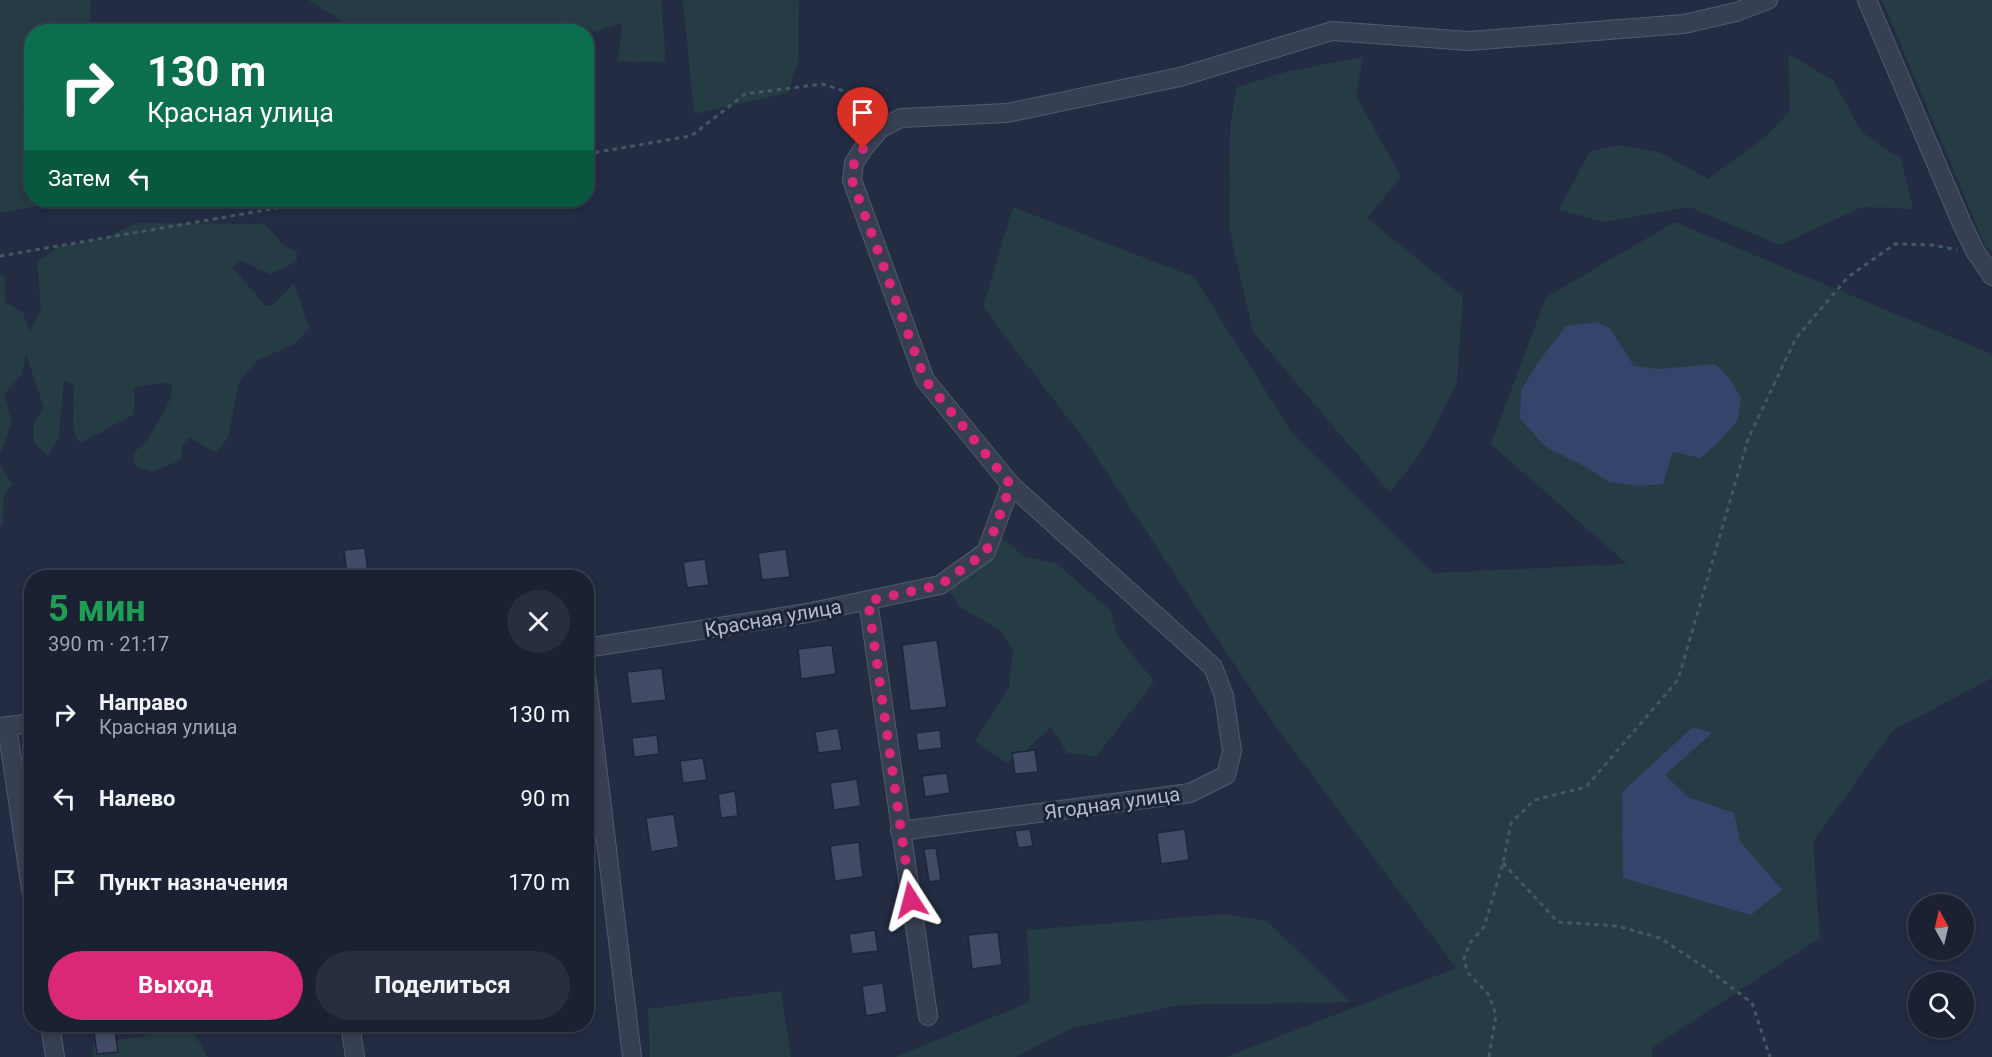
<!DOCTYPE html>
<html lang="ru">
<head>
<meta charset="utf-8">
<style>
	:root { --surface:#1a2132; --page:#272e3e; --text:#f1f3f6; --muted:#9fa3ac; --line:#383e4d; --accent:#db2777 }
	body { margin:0; font-family:Roboto,sans-serif; background:var(--page); color:var(--text); height:100vh; display:flex; flex-direction:column; font-size:22px; white-space:nowrap }
	* { box-sizing:border-box; margin:0 }
	p { font-size:20px; color:var(--muted) }
	.icon { flex:none; width:33px; height:33px; fill:none; stroke:currentColor; stroke-width:2; stroke-linecap:round; stroke-linejoin:round }
	.map { position:relative; flex:1; overflow:hidden }
	.drawer { position:absolute; left:24px; top:570px; width:570px; height:462px; display:flex; flex-direction:column; background:var(--surface); border-radius:24px; box-shadow:0 3px 9px #0003,0 0 0 2px var(--line) }
	.drawer>* { flex:none }
	.guide { position:absolute; left:24px; top:24px; width:570px; height:183px; border-radius:24px; box-shadow:0 3px 9px #0003,0 0 0 2px var(--line); background:#0b6e4f; color:#fff; overflow:hidden }
	.needle { width:39px; rotate:352deg }
	.fabs { position:absolute; left:1908px; top:894px; display:grid; gap:12px }
	.fabs a { display:grid; place-items:center; width:66px; height:66px; border-radius:50%; background:var(--surface); box-shadow:0 3px 9px #0003,0 0 0 2px var(--line); font-size:30px }
	.pin { position:absolute; display:grid; place-items:center; width:51px; height:51px; color:#fff; margin:-62px -26px; border-radius:50% 50% 50% 0; rotate:-45deg; box-shadow:0 0 6px #0007 }
	.pin .icon { rotate:45deg }
	.me { position:absolute; width:66px; margin:-33px; rotate:351deg; stroke-linejoin:round; filter:drop-shadow(0 0 4px #0008) }
	.turn { display:flex; align-items:center; gap:21px; height:126px; padding:0 24px; font-size:27px }
	.turn .icon { width:78px; height:78px; stroke-width:2.5 }
	.turn b { display:block; font-size:42px; line-height:51px }
	.then { display:flex; align-items:center; height:57px; padding:0 24px; background:#0003; gap:12px; font-size:22px }
	.round { display:grid; place-items:center; flex:none; width:63px; height:63px; border-radius:32px; background:var(--page) }
	.overview { display:flex; align-items:center; justify-content:space-between; height:102px; padding:0 24px }
	h1 { font-size:36px; font-weight:700; line-height:45px; color:#1e9e55 }
	.action { display:flex; gap:12px; margin-top:auto; padding:12px 24px }
	.action a { flex:1; height:69px; border-radius:36px; background:var(--accent); color:#fff; font-size:24px; font-weight:700; line-height:69px; text-align:center }
	.action a+a { background:var(--page); color:var(--text) }
	ul { padding:0; list-style:none }
	li { display:flex; align-items:center; gap:18px; height:84px; padding:0 24px }
	li div { flex:1 }
	li b { display:block; font-size:22px }
	li em { font-style:normal }
	.map>svg:first-child { display:block }
</style>
</head>
<body>
<div class="map">
<svg width="1992" height="1057" viewBox="0 0 1992 1057">
	<rect width="100%" height="100%" fill="#232c43"/>
	<g fill="#253c44">
		<polygon points="0,0 91,0 90,31 32,32 31,101 20,112 31,114 32,200 52,200 48,204 0,213"/>
		<polygon points="308,0 661,0 666,62 618,61 622,23 587,34 586,32 359,31"/>
		<polygon points="683,0 799,0 798,62 788,93 694,114"/>
		<polygon points="1882,0 1992,0 1992,252 1985,245"/>
		<polygon points="1788,54 1833,80 1862,132 1901,159 1913,209 1862,207 1780,245 1689,207 1605,222 1559,210 1589,152 1617,145 1659,152 1708,179 1765,137 1790,111"/>
		<polygon points="1363,57 1356,96 1401,177 1367,218 1463,296 1457,383 1422,451 1390,493 1253,332 1229,228 1230,126 1237,87 1289,71"/>
		<polygon points="1013,207 1194,277 1293,434 1433,573 1627,564 1491,444 1546,297 1675,222 1992,354 1992,678 1893,730 1813,842 1820,938 1653,1047 1652,1057 1226,1057 1456,968 1277,728 1092,450 983,307"/>
		<polygon points="136,223 265,224 284,246 297,251 296,262 271,274 240,261 232,267 265,305 272,306 294,283 309,328 295,344 258,360 239,382 228,438 216,453 190,437 182,446 181,460 153,472 135,466 133,453 148,440 171,398 172,385 166,383 134,387 134,414 83,442 77,441 73,426 74,386 64,380 59,437 48,455 34,443 34,423 44,408 26,354 22,374 4,394 12,421 0,455 0,275 5,277 5,302 23,313 30,332 41,309 37,262 60,246 103,239"/>
		<polygon points="0,464 12,484 4,495 3,522 0,527"/>
		<polygon points="996,534 1024,556 1057,564 1111,611 1118,637 1154,681 1097,756 1067,753 1051,727 1029,748 1007,763 975,741 1009,687 1013,650 1002,632 959,606 948,587"/>
		<polygon points="1224,914 1267,921 1351,1002 1180,1005 1072,1028 1016,1057 895,1057 1030,1002 1027,930"/>
		<polygon points="781,991 791,1057 650,1057 648,1009"/>
		<polygon points="184,1024 189,1025 208,1057 93,1057 93,1043 140,1037"/>
	</g>
	<g fill="#35446b">
		<polygon points="1596,322 1610,328 1634,366 1659,369 1715,364 1729,378 1741,397 1738,420 1717,444 1700,458 1673,452 1663,484 1639,486 1609,482 1584,466 1546,447 1520,419 1521,390 1537,364 1566,326"/>
		<polygon points="1693,727 1712,733 1665,775 1688,797 1734,813 1740,841 1782,890 1751,915 1623,878 1622,792"/>
	</g>
	<g fill="#414b65" stroke="#1e263a" stroke-width="1.5">
		<polygon points="365,548 368,573 347,576 344,550"/>
		<polygon points="786,549 790,577 762,580 758,553"/>
		<polygon points="705,559 709,585 687,588 683,562"/>
		<polygon points="937,640 947,707 910,711 902,645"/>
		<polygon points="832,645 836,674 801,679 798,649"/>
		<polygon points="662,668 666,700 631,704 627,672"/>
		<polygon points="838,728 842,750 818,753 815,732"/>
		<polygon points="940,730 942,748 918,751 916,733"/>
		<polygon points="657,735 659,754 634,757 632,738"/>
		<polygon points="1035,750 1038,772 1015,774 1012,753"/>
		<polygon points="703,758 707,780 683,783 680,761"/>
		<polygon points="947,773 950,793 925,797 922,776"/>
		<polygon points="857,779 861,806 834,810 830,783"/>
		<polygon points="735,791 738,816 721,818 718,794"/>
		<polygon points="674,814 679,847 651,852 646,818"/>
		<polygon points="1030,829 1033,846 1018,848 1015,831"/>
		<polygon points="1185,829 1189,860 1161,864 1157,833"/>
		<polygon points="859,842 863,877 835,881 830,846"/>
		<polygon points="936,848 941,880 929,882 924,849"/>
		<polygon points="875,930 878,951 852,954 849,934"/>
		<polygon points="998,932 1002,965 972,969 968,935"/>
		<polygon points="883,983 887,1012 866,1016 862,986"/>
		<polygon points="93,1024 114,1024 118,1052 97,1054"/>
	</g>
	<g fill="none" stroke-linecap="round" stroke-linejoin="round">
		<defs>
			<g id="minor">
				<polyline points="1867,0 1962,224 1975,251 1992,276"/>
				<polyline points="868,601 928,1016"/>
				<polyline points="586,648 807,613 940,585 986,552 1011,485"/>
				<polyline points="586,674 632,1057"/>
				<polyline points="7,726 32,896"/>
				<polyline points="0,727 32,723"/>
				<polyline points="900,831 1190,793 1226,775 1232,751 1224,696 1213,667 1011,485 925,380 852,180 854,163 863,149 880,129 901,118 1007,113 1180,77 1332,31 1469,41 1684,24 1736,12 1768,0"/>
				<polyline points="50,1024 55,1057"/>
				<polyline points="350,1024 355,1057"/>
			</g>
		</defs>
		<use href="#minor" stroke="#525a6d" stroke-width="20"/>
		<g stroke="#435961" stroke-width="3" stroke-dasharray="4.5 4.5" stroke-linecap="butt">
			<polyline points="586,154 691,136 745,94 822,84 873,100 885,108"/>
			<polyline points="0,256 324,200"/>
			<polyline points="1503,863 1558,922 1617,926 1660,938 1709,970 1752,1003 1770,1057"/>
			<polyline points="1489,1057 1496,1015 1489,995 1467,972 1464,958 1470,943 1484,927 1503,863 1511,823 1534,800 1586,787 1678,680 1748,439 1796,338 1848,277 1895,244 1934,245 1957,250"/>
		</g>
		<use href="#minor" stroke="#373f52" stroke-width="18"/>
	</g>
	<g fill="none" stroke-linecap="round" stroke-linejoin="round">
		<polyline stroke="#db2777" stroke-width="10" stroke-dasharray="0 18" points="863,149 854,163 852,180 925,380 1011,485 986,552 940,585 868,601 911,900"/>
	</g>
	<g text-anchor="middle" dominant-baseline="central" stroke-width="6" stroke-linejoin="round" paint-order="stroke">
		<g font-size="20" fill="#b4bacd" stroke="#1c2438">
			<text transform="translate(773 618) rotate(-10)">Красная улица</text>
			<text transform="translate(1112 803) rotate(-8)">Ягодная улица</text>
		</g>
	</g>
</svg>
<div class="fabs">
<a><svg class="needle" viewBox="-14 -14 28 28"><path d="M0-13l5 13h-10z" fill="#e53935"/><path d="M0 13l5-13h-10z" fill="#9fa3ac"/></svg></a>
<a><svg class="icon" aria-label="search" viewBox="0 0 24 24"><circle cx="10" cy="10" r="6"/><path d="M15 15l6 6"/></svg></a>
</div>
<div class="pin" style="left:863px;top:149px;background:#d93025"><svg class="icon" aria-label="arrive" viewBox="0 0 24 24"><path d="M6 21V4h12l-3 4 3 4H6"/></svg></div>
<svg class="me" style="left:911px;top:900px" viewBox="-20 -20 40 40"><path d="M0-17L14 15 0 8-14 15z" fill="#db2777" stroke="#fff" stroke-width="4"/></svg>
<div class="guide">
<div class="turn"><svg class="icon" aria-label="right" viewBox="0 0 24 24"><path d="M7 20v-9h11M14 6l5 5-5 5"/></svg><div><b>130 m</b>Красная улица</div></div>
<div class="then">Затем<svg class="icon" aria-label="left" viewBox="0 0 24 24"><path d="M17 20v-9H6M10 6l-5 5 5 5"/></svg></div>
</div>
<section class="drawer">
<div class="overview"><div><h1>5 мин</h1><p>390 m · 21:17</p></div><a class="round"><svg class="icon" aria-label="close" viewBox="0 0 24 24"><path d="M6 6l12 12M18 6L6 18"/></svg></a></div>
<ul>
<li><svg class="icon" aria-label="right" viewBox="0 0 24 24"><path d="M7 20v-9h11M14 6l5 5-5 5"/></svg><div><b>Направо</b><p>Красная улица</p></div><em>130 m</em></li>
<li><svg class="icon" aria-label="left" viewBox="0 0 24 24"><path d="M17 20v-9H6M10 6l-5 5 5 5"/></svg><div><b>Налево</b></div><em>90 m</em></li>
<li><svg class="icon" aria-label="arrive" viewBox="0 0 24 24"><path d="M6 21V4h12l-3 4 3 4H6"/></svg><div><b>Пункт назначения</b></div><em>170 m</em></li>
</ul>
<div class="action"><a>Выход</a><a>Поделиться</a></div>
</section>
</div>
</body>
</html>
